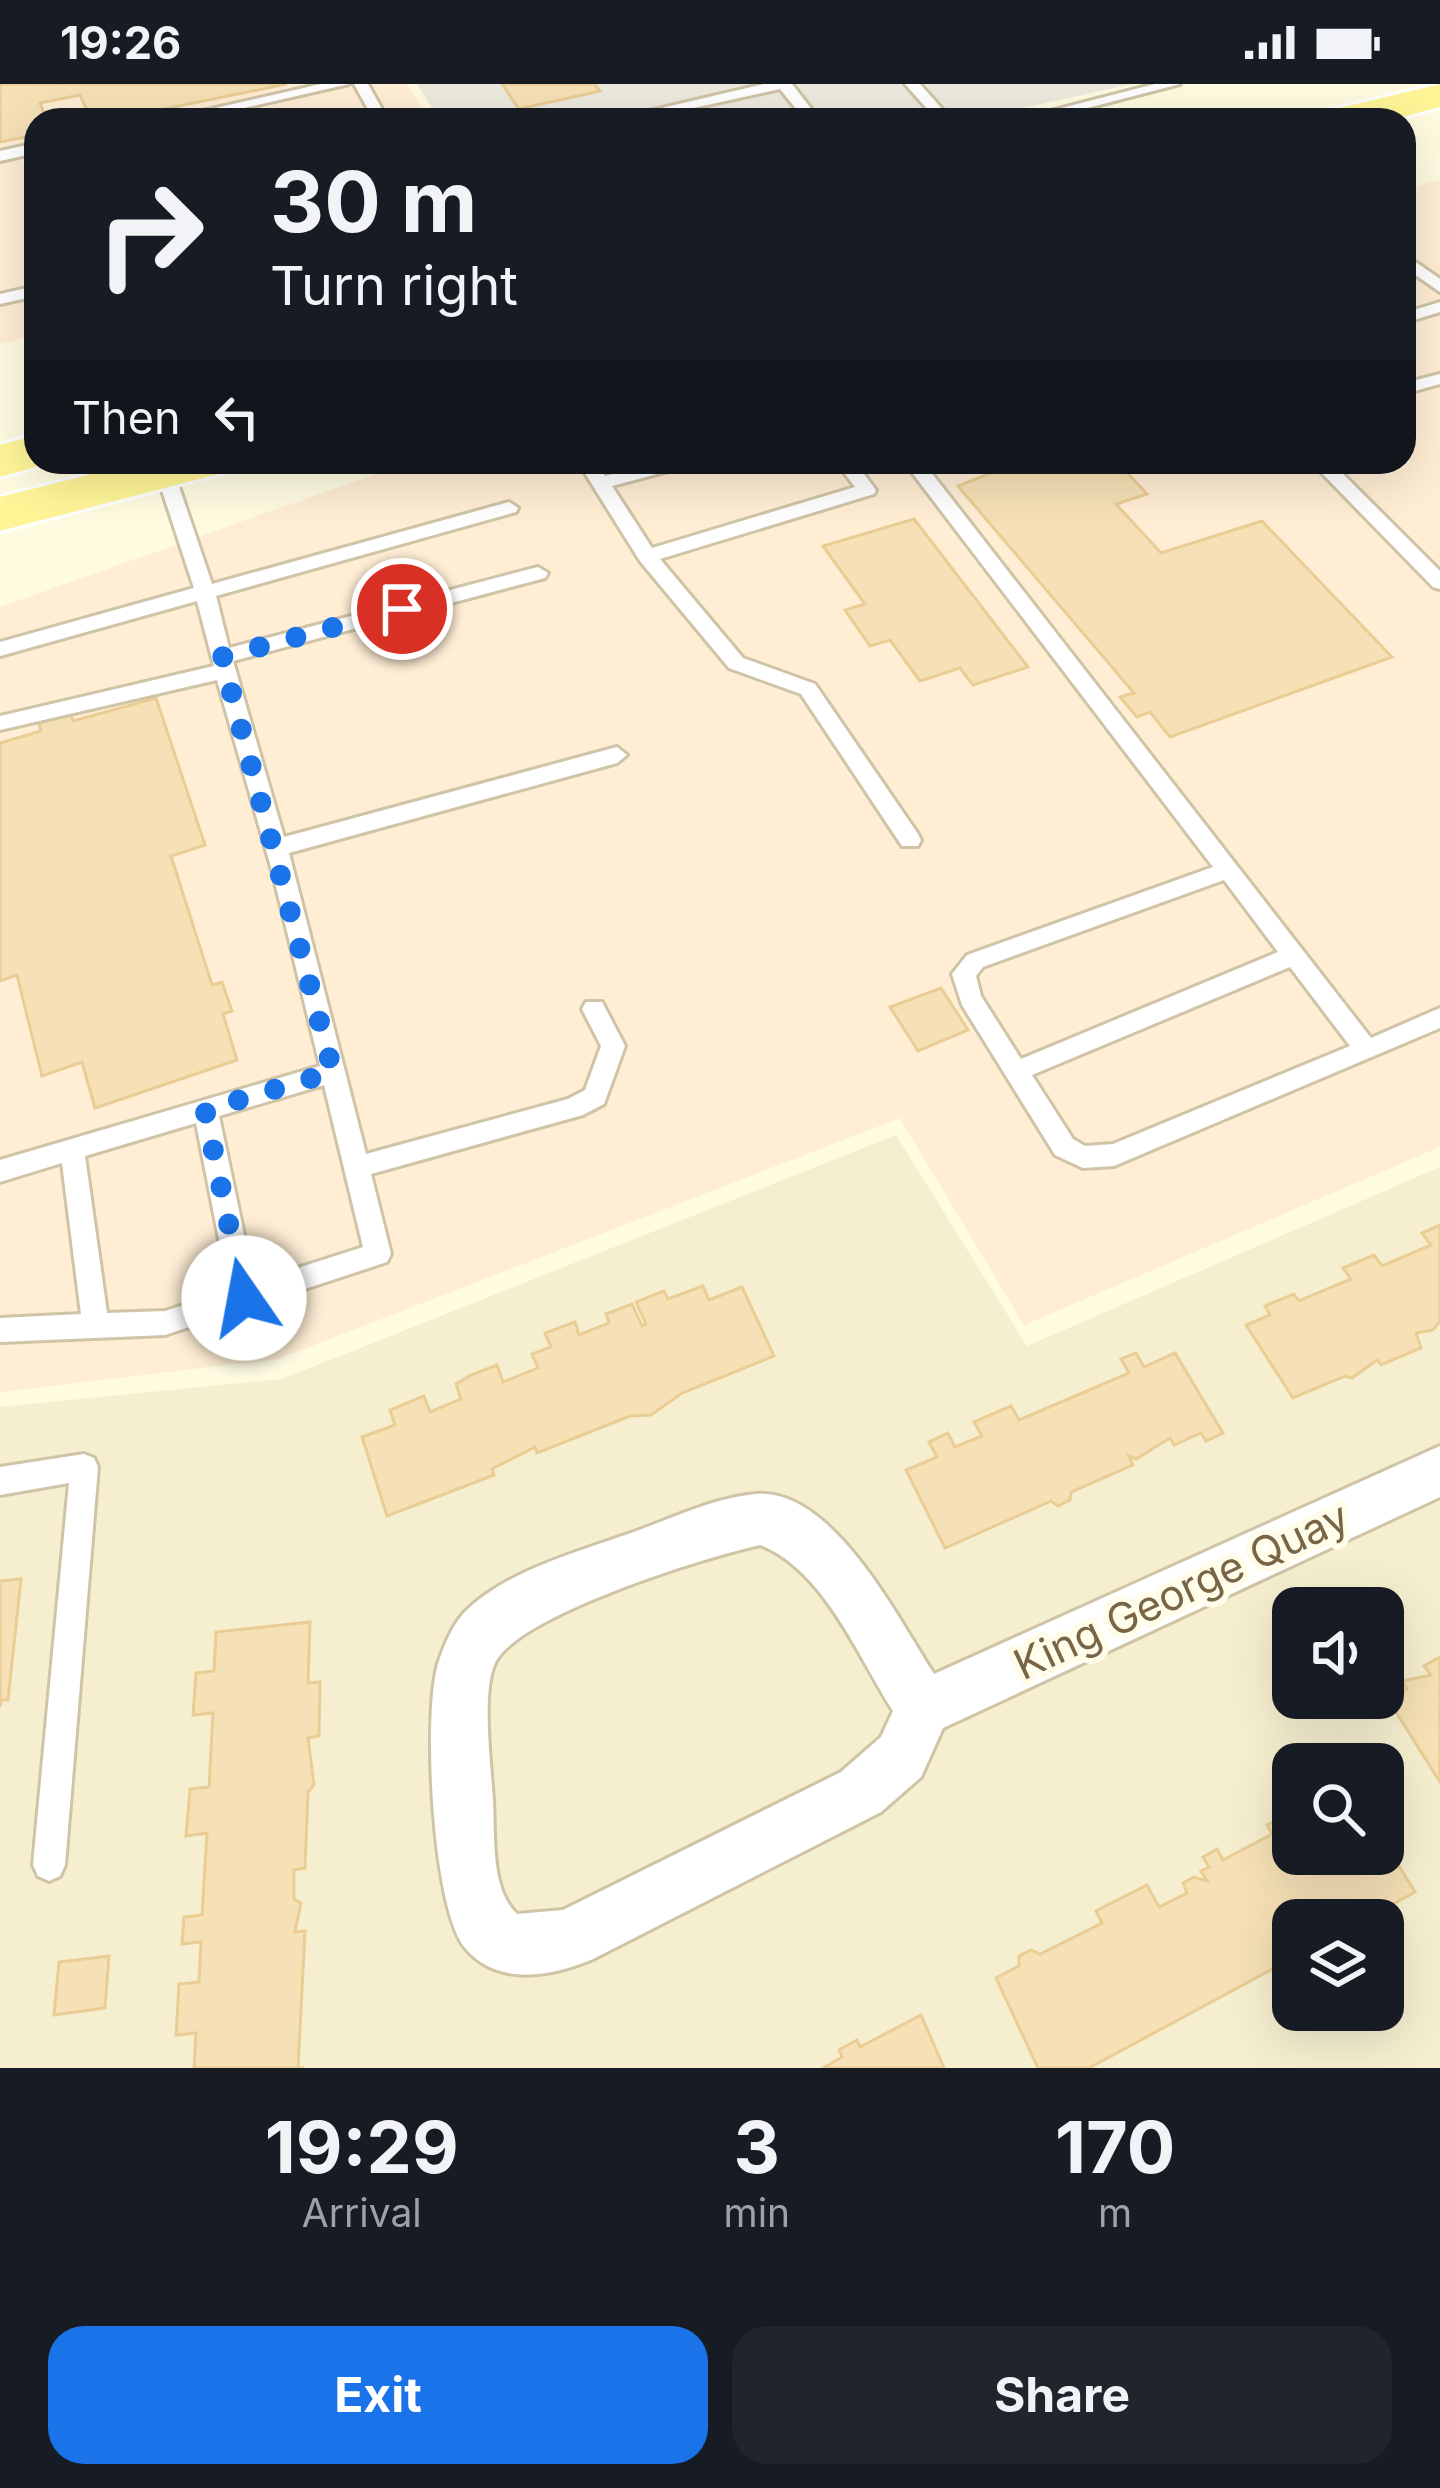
<!DOCTYPE html>
<html lang="en">
<head>
<meta charset="utf-8">
<style>
	:root { --surface:#171b24; --page:#20242c; --text:#f1f3f6; --muted:#9ea1a6; --accent:#1a73e8 }
	body { margin:0; font-family:Inter,sans-serif; background:var(--page); color:var(--text); height:100vh; display:flex; flex-direction:column; font-size:45px; white-space:nowrap }
	* { box-sizing:border-box; margin:0 }
	p { font-size:39px; color:var(--muted) }
	.icon { flex:none; width:66px; height:66px; fill:none; stroke:currentColor; stroke-width:2; stroke-linecap:round; stroke-linejoin:round }
	.map { position:relative; height:1984px; overflow:hidden }
	.side { display:flex; flex-direction:column; background:var(--surface); flex:1 }
	.side>* { flex:none }
	.banner { position:absolute; left:24px; top:24px; width:1392px; height:366px; border-radius:36px; box-shadow:0 12px 48px #0002; background:#171b24; color:var(--text); overflow:hidden }
	.controls { position:absolute; left:1272px; top:1503px; display:grid; gap:24px }
	.controls a { display:grid; place-items:center; width:132px; height:132px; border-radius:24px; background:var(--surface); box-shadow:0 12px 48px #0002; font-size:60px }
	.pin { position:absolute; display:grid; place-items:center; width:102px; height:102px; color:#fff; margin:-51px; border:6px solid #fff; border-radius:50%; box-shadow:0 3px 12px #0007 }
	.me { position:absolute; width:132px; margin:-66px; rotate:348deg; stroke-linejoin:round; filter:drop-shadow(0 0 9px #0008) }
	.turn { display:flex; align-items:center; gap:42px; height:252px; padding:0 48px; font-size:54px }
	.turn .icon { width:156px; height:156px; stroke-width:2.5 }
	.turn b { display:block; font-size:84px; line-height:102px }
	.then { display:flex; align-items:center; height:114px; padding:0 48px; background:#0003; gap:24px; font-size:45px }
	.eta { display:flex; justify-content:space-evenly; align-items:center; height:204px; text-align:center }
	.eta b { font-size:72px; font-weight:700; line-height:84px }
	.action { display:flex; gap:24px; margin-top:auto; padding:24px 48px }
	.action a { flex:1; height:138px; border-radius:36px; background:var(--accent); color:#fff; font-size:48px; font-weight:700; line-height:138px; text-align:center }
	.action a+a { background:var(--page); color:var(--text) }
	.status { display:flex; justify-content:space-between; align-items:center; height:84px; padding:0 60px; background:var(--surface); direction:ltr }
	.status svg { height:33px; fill:currentColor }
	.map>svg:first-child { display:block }
</style>
</head>
<body>
<div class="status"><b>19:26</b><svg viewBox="0 0 49 12"><path d="M0 12V9h3v3zM5 12V6h3v6zM10 12V3h3v9zM15 12V0h3v12zM26 1h20v11H26zM47 4h2v5h-2z"/></svg></div>
<div class="map">
<svg width="1440" height="1984" viewBox="0 0 1440 1984">
	<rect width="100%" height="100%" fill="#fefbe1"/>
	<path fill="#f6efcf" fill-rule="evenodd" d="M 896,1051 L 1027,1262 L 1440,1083 L 1440,1984 L 0,1984 L 0,1323 L 282,1295 ZM 1293,1524 L 1383,1524 L 1383,1614 L 1293,1614 ZM 1293,1680 L 1383,1680 L 1383,1770 L 1293,1770 ZM 1293,1836 L 1383,1836 L 1383,1926 L 1293,1926 Z"/>
	<g fill="#ffedd4">
		<polygon points="0,0 407,0 429,36 36,36 36,251 0,260"/>
		<polygon points="1440,96 1440,1063 1024,1241 900,1034 278,1275 0,1308 0,523 410,378 1404,378 1404,105"/>
	</g>
	<polygon fill="#ece9dd" points="417,0 1132,0 968,36 440,36"/>
	<g fill="#f6e1b6" stroke="#eacd95" stroke-width="3">
		<polygon points="0,0 287,0 110,36 91,36 80,11 40,19 47,36 36,36 36,51 0,58"/>
		<polygon points="502,0 594,0 600,7 519,25"/>
		<polygon points="1039,378 1117,378 1147,410 1116,420 1161,469 1262,437 1392,573 1170,653 1150,628 1137,633 1120,613 1134,609 958,402 1013,380 1017,384"/>
		<polygon points="914,435 1028,583 973,601 960,584 920,597 890,556 870,562 845,526 865,520 823,462"/>
		<polygon points="156,614 205,761 171,772 212,901 222,898 232,927 223,930 237,976 95,1024 82,978 42,992 17,891 0,897 0,659 41,647 38,636 70,627 73,637"/>
		<polygon points="941,904 968,946 918,967 890,923"/>
		<polygon points="1440,1141 1440,1237 1433,1246 1416,1249 1421,1264 1381,1281 1377,1276 1352,1294 1345,1292 1293,1314 1246,1241 1270,1231 1265,1222 1294,1210 1299,1217 1351,1195 1343,1184 1374,1171 1382,1182 1431,1161 1422,1149"/>
		<polygon points="703,1202 709,1216 742,1203 774,1272 682,1309 651,1331 630,1332 537,1369 535,1363 492,1385 494,1391 387,1432 362,1353 395,1341 390,1326 424,1312 430,1328 461,1315 456,1300 471,1291 497,1281 503,1298 538,1284 532,1270 551,1263 545,1249 575,1238 579,1251 609,1239 606,1230 632,1220 642,1242 646,1240 636,1218 664,1207 668,1215"/>
		<polygon points="1136,1269 1144,1283 1175,1269 1223,1349 1206,1357 1201,1349 1174,1361 1170,1354 1136,1375 1129,1372 1133,1381 1071,1408 1070,1416 1058,1422 1051,1417 945,1464 906,1386 937,1373 929,1358 948,1349 955,1363 982,1352 974,1338 1011,1322 1019,1336 1129,1289 1121,1275"/>
		<polygon points="21,1495 8,1616 1,1616 0,1623 0,1497"/>
		<polygon points="310,1538 308,1599 320,1598 319,1652 308,1654 314,1701 308,1708 305,1784 294,1786 294,1815 301,1819 295,1848 305,1847 298,1984 304,1984 194,1984 196,1949 176,1951 179,1900 199,1898 201,1858 182,1860 184,1833 202,1831 207,1749 186,1752 190,1705 209,1703 213,1629 193,1631 196,1589 214,1587 216,1548"/>
		<polygon points="1440,1573 1440,1698 1387,1614 1407,1605 1402,1597 1431,1591 1424,1582"/>
		<polygon points="1285,1732 1293,1741 1293,1770 1383,1770 1383,1756 1415,1808 1364,1836 1293,1836 1293,1874 1089,1984 1038,1984 996,1894 1019,1882 1019,1872 1031,1866 1040,1870 1102,1839 1096,1827 1147,1801 1159,1823 1187,1809 1183,1799 1194,1793 1207,1797 1201,1787 1209,1783 1203,1773 1217,1765 1223,1776 1272,1750 1267,1741"/>
		<polygon points="109,1872 105,1924 54,1931 59,1878"/>
		<polygon points="921,1931 944,1984 823,1984 842,1973 839,1966 857,1956 860,1963"/>
	</g>
	<g fill="none" stroke-linecap="round" stroke-linejoin="round">
		<defs>
			<g id="service">
				<polygon points="321,0 349,0 191,36 163,36"/>
				<polygon points="354,0 368,0 388,36 374,36"/>
				<polygon points="764,0 792,0 820,36 805,36 780,5 639,36 611,36"/>
				<polygon points="905,0 920,0 952,36 937,36"/>
				<polygon points="1155,0 1180,0 1041,36 1015,36"/>
				<polygon points="36,59 36,69 0,77 0,67"/>
				<polygon points="1404,170 1440,195 1440,208 1404,183"/>
				<polygon points="36,202 36,212 0,220 0,210"/>
				<polygon points="1440,218 1440,228 1404,239 1404,229"/>
				<polygon points="1440,290 1440,300 1404,310 1404,299"/>
				<polygon points="578,378 596,378 605,392 659,378 690,378 687,382 612,402 652,464 855,403 836,378 855,378 876,406 874,410 660,475 743,574 815,600 918,750 921,756 918,762 902,762 801,610 729,584 640,477"/>
				<path d="M 904,378 L 923,378 L 1371,954 L 1440,924 L 1440,944 L 1114,1082 L 1083,1084 L 1055,1071 L 962,921 L 952,890 L 967,871 L 1213,783 ZM 1224,796 L 1278,868 L 1021,975 L 981,912 L 976,892 L 983,883 ZM 1290,883 L 1350,962 L 1113,1060 L 1085,1062 L 1073,1055 L 1032,991 Z"/>
				<polygon points="1311,378 1331,378 1440,487 1440,505 1433,503"/>
				<path d="M 165,382 L 174,388 L 212,500 L 509,418 L 518,424 L 516,428 L 216,512 L 229,564 L 538,483 L 548,489 L 545,494 L 233,577 L 284,753 L 617,663 L 627,671 L 617,679 L 289,769 L 366,1070 L 568,1015 L 585,1006 L 601,962 L 582,925 L 586,918 L 602,918 L 625,962 L 604,1020 L 583,1031 L 371,1090 L 391,1170 L 387,1178 L 165,1251 L 0,1258 L 0,1234 L 81,1230 L 62,1079 L 0,1098 L 0,1076 L 320,982 L 273,790 L 217,596 L 0,646 L 0,632 L 214,582 L 197,517 L 0,572 L 0,558 L 194,504 L 156,388 ZM 324,1001 L 363,1163 L 254,1198 L 219,1032 ZM 196,1039 L 229,1206 L 165,1227 L 107,1229 L 85,1072 Z"/>
				<polygon points="84,1370 94,1374 98,1383 65,1781 60,1792 49,1797 38,1792 33,1781 69,1399 0,1411 0,1383"/>
			</g>
			<path id="minor" d="M 1440,1362 L 1440,1413 L 943,1644 L 921,1693 L 881,1728 L 593,1875 C 553,1892 499,1903 466,1865 C 432,1827 423,1629 438,1580 C 444,1561 454,1537 469,1524 C 512,1484 588,1465 642,1445 C 677,1432 718,1413 756,1410 C 833,1404 898,1535 934,1590 ZM 760,1461 C 823,1485 858,1572 893,1627 L 881,1653 L 841,1688 L 563,1826 L 517,1830 C 490,1805 495,1751 493,1716 C 491,1683 481,1608 495,1579 C 518,1531 706,1473 760,1461 Z"/>
			<g id="primary">
				<polygon points="1440,0 1440,23 1391,36 1321,36 1327,27"/>
				<polygon points="36,351 36,378 54,378 0,393 0,361"/>
				<polygon points="140,378 229,378 222,389 0,447 0,413"/>
			</g>
		</defs>
		<use href="#service" stroke="#d0c4a7" stroke-width="6"/>
		<use href="#minor" stroke="#d0c4a7" stroke-width="6"/>
		<use href="#primary" stroke="#fff" stroke-width="6"/>
		<use href="#service" fill="#fff" fill-rule="evenodd"/>
		<use href="#minor" fill="#fff" fill-rule="evenodd"/>
		<use href="#primary" fill="#fff597" fill-rule="evenodd"/>
	</g>
	<g fill="none" stroke-linecap="round" stroke-linejoin="round">
		<polyline stroke="#1a73e8" stroke-width="21" stroke-dasharray="0 37.8" points="244,1214 205,1026 333,988 222,573 402,525"/>
	</g>
	<g text-anchor="middle" dominant-baseline="central" stroke-width="12" stroke-linejoin="round" paint-order="stroke">
		<g font-size="42" fill="#776546" stroke="#fffce9">
			<text transform="translate(1181 1506) rotate(-25)">King George Quay</text>
		</g>
	</g>
</svg>
<div class="controls">
<a><svg class="icon" aria-label="sound" viewBox="0 0 24 24"><path d="M4 9h4l5-4v14l-5-4H4zM17 9q2 3 0 6"/></svg></a>
<a><svg class="icon" aria-label="search" viewBox="0 0 24 24"><circle cx="10" cy="10" r="6"/><path d="M15 15l6 6"/></svg></a>
<a><svg class="icon" aria-label="layers" viewBox="0 0 24 24"><path d="M12 4l9 5-9 5-9-5zM3 14l9 5 9-5"/></svg></a>
</div>
<div class="pin" style="left:402px;top:525px;background:#d93025"><svg class="icon" aria-label="arrive" viewBox="0 0 24 24"><path d="M6 21V4h12l-3 4 3 4H6"/></svg></div>
<svg class="me" style="left:244px;top:1214px" viewBox="-20 -20 40 40"><circle r="19" fill="#fff"/><path d="M0-13L10 11 0 6-10 11z" fill="#1a73e8"/></svg>
<div class="banner">
<div class="turn"><svg class="icon" aria-label="right" viewBox="0 0 24 24"><path d="M7 20v-9h11M14 6l5 5-5 5"/></svg><div><b>30 m</b>Turn right</div></div>
<div class="then">Then<svg class="icon" aria-label="left" viewBox="0 0 24 24"><path d="M17 20v-9H6M10 6l-5 5 5 5"/></svg></div>
</div>
</div>
<section class="side">
<div class="eta">
<div><b>19:29</b><p>Arrival</p></div>
<div><b>3</b><p>min</p></div>
<div><b>170</b><p>m</p></div>
</div>
<div class="action"><a>Exit</a><a>Share</a></div>
</section>
</body>
</html>
